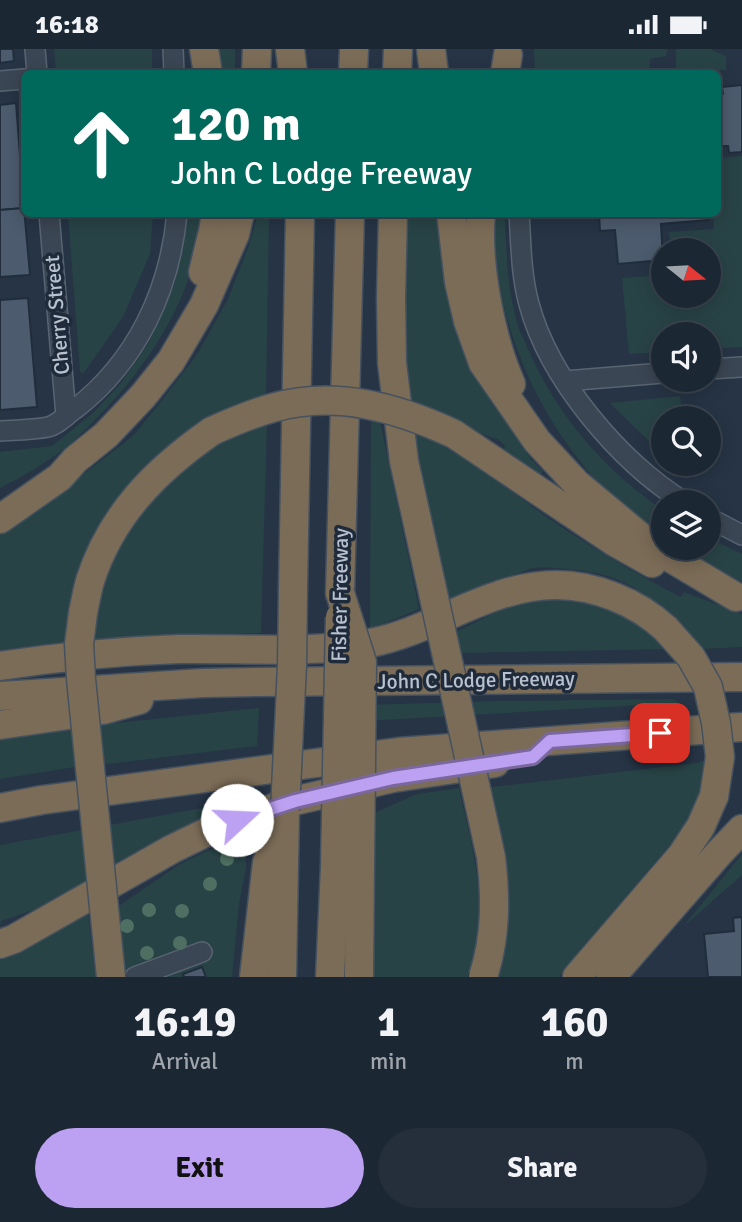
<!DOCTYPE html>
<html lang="en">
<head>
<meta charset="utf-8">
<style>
	:root { --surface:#1c2734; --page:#252f3c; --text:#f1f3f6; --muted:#a0a5ac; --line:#3a444f; --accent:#bca0f2 }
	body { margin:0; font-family:Signika,sans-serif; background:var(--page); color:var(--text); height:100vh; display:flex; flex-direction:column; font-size:26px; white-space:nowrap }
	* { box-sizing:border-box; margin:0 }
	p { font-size:23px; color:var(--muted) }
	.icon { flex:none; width:38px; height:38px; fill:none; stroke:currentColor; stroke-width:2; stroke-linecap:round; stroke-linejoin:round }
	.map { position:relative; height:928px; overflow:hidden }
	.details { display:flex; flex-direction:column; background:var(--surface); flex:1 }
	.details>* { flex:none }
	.banner { position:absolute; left:21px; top:21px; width:700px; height:147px; border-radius:10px; box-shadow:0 4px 18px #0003,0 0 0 2px var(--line); background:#00695c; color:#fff; overflow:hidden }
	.needle { width:46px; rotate:108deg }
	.tools { position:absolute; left:651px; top:189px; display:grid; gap:14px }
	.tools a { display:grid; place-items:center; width:70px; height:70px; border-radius:50%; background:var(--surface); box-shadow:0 4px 18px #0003,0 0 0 2px var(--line); font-size:35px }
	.pin { position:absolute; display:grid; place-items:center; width:60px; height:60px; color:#fff; margin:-30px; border-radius:14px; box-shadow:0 4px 10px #0006 }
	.me { position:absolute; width:77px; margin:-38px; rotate:70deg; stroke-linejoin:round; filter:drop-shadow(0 0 5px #0008) }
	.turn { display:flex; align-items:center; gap:24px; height:147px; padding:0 35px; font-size:32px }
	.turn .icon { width:91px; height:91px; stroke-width:2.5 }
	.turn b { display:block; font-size:49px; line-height:60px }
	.eta { display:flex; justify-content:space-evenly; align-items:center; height:119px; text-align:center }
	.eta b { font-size:42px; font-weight:700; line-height:49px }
	.button { display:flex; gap:14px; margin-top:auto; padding:14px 35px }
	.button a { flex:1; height:80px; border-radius:42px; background:var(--accent); color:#111; font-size:28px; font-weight:700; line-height:80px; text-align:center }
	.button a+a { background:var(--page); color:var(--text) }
	.status { display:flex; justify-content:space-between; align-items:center; height:49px; padding:0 35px; background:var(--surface); direction:ltr }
	.status svg { height:19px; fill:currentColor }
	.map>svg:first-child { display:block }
</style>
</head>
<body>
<div class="status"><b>16:18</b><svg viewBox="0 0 49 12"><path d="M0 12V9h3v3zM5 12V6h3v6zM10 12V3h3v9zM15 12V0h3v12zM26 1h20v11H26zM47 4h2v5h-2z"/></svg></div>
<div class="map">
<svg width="742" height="928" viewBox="0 0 742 928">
	<rect width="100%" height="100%" fill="#263445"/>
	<g fill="#284346">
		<polygon points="54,0 152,0 152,24 56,24"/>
		<polygon points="216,0 235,0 235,24 220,24"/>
		<polygon points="534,0 667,0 666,7 650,10 650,24 535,24"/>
		<polygon points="676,0 710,0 726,7 726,21 676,24"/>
		<polygon points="742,107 742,298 709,300 709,285 663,285 663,303 629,305 622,229 663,226 663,247 709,247 709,201 671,201 669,183 714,180 713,165 718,164 718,109"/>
		<polygon points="68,165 153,165 150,205 123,268 83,325 80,322"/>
		<path d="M 186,165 L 203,165 C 199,184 196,204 191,222 C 172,282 132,335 88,378 C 80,385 73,394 64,400 C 44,415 22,428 0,439 L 0,403 L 52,397 L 94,363 L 121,334 L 148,295 L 174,236 L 183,198 Z"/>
		<path d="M 258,165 L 269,165 L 266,346 C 244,356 218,364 197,377 C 140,412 91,469 74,535 C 68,555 67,574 65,594 L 0,603 L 0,486 L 36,462 L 134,386 L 163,350 L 198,304 L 228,250 L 248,199 Z"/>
		<path d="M 401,165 L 444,165 L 516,387 C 524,401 531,412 543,422 L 539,429 L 503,405 L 505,397 L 499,391 L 472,381 L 436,361 L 402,351 Z"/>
		<path d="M 494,165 L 505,165 C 506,200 507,236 516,270 C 518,280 524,290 528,300 C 556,365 605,422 663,461 L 663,487 C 641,472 620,456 601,437 C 593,430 587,421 580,412 C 537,358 508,293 497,223 C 494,204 495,184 494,165 Z"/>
		<polygon points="680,347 683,369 663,369 663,406 610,354"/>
		<polygon points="371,372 380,372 419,560 370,580"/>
		<polygon points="267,374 261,584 225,585 207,588 92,592 98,548 120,488 165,433 211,398"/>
		<path d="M 406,380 C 461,398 504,439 551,471 C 593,499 636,525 681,548 L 684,543 L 742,565 L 742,598 L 700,600 C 663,553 629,524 567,520 C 556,519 545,518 534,519 C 527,520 520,524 514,526 C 489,533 466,543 443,553 Z"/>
		<polygon points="709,489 742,505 742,533 704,514 680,499 709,499"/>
		<polygon points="567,549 595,554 624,564 671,600 455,604 453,584 518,553"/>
		<polygon points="673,650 680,654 365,672 366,656 498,652"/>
		<polygon points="259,659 257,697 99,716 97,676"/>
		<polygon points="71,679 75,718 0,730 0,690"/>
		<polygon points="707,711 703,737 688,775 584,896 559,928 494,928 484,739 696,714"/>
		<path d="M 459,739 C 467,777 479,818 479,858 C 479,881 475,906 468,928 L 369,928 L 370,766 L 417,745 Z"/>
		<polygon points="246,751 129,817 66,850 1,872 0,880 0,796"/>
		<polygon points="245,784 246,818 239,855 232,928 118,928 110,863 180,815"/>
		<polygon points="742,805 742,826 683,878"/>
		<polygon points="88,865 96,928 0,928 0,911"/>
	</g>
	<g fill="#4c5b6e" stroke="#212d3c" stroke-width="2">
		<polygon points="0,0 13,0 14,12 0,14"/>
		<polygon points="742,36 742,103 729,104 728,97 718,97 718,46 723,45 722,38"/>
		<polygon points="16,54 24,159 0,161 0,56"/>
		<polygon points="24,159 30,226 0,228 0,161"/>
		<polygon points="599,164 708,164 708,171 661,175 663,211 618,215 615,181 600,182"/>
		<polygon points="28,249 37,358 0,361 0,251"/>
		<polygon points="742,868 742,928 708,928 704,885 734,882 733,869"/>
		<polygon points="202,918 206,928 184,928 183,925"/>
	</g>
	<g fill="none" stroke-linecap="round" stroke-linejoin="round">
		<defs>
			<g id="minor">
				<polyline points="35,0 37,24"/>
				<polyline points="173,0 174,24"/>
				<polyline points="0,32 24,30"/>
				<polyline points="49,164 66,367"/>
				<path d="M 519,164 C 521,195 521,226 529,255 C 549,330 619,412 684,453"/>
				<polyline points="709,320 742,318"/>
				<polyline points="565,332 663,324"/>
				<path d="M 0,382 C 16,381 33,381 48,378 C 58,376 67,365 75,360 C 137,312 170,241 177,164"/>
				<polyline points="709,469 742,486"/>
				<polyline points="135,928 202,903"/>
			</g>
			<g id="highway">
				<polyline points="204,0 208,24"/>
				<polyline points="290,0 293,24"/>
				<polyline points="431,0 434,24"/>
				<polyline points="256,24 257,0"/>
				<polyline points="353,24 354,0"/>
				<polyline points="397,24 398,0"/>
				<polyline points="505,24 508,6"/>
				<polyline points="393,164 391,249 392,314 404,412"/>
				<polyline points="451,164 459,233 468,272 483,314 537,392 577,435 654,499 736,548"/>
				<path d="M 481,164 C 476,214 491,290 511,335"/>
				<polyline points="203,223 213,182 216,164"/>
				<polyline points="454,385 613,492 652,514"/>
				<polyline points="0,470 60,428 75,411 106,386 143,347 171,312 204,256 235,185 240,164"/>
				<polyline points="293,539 300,164"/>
				<polyline points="340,544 350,164"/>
				<path d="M 83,564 C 85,554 87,543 90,532 C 111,466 156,421 212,382"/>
				<path d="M 0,617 C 59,608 119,602 179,600 C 242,599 308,605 370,594 C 434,582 489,536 556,536 C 595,536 637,553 666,580"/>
				<polyline points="0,647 203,634 259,633 742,628"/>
				<polyline points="0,676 103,661 139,651"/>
				<polyline points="0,759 42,751 398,703 742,678"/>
				<polyline points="0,895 14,890 172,800 209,782 237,771 294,752 393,729 495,714"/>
				<polyline points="109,908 111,928"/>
				<polyline points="254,928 267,813 275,797"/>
				<polyline points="282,928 285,761"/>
				<polyline points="330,928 335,818"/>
				<polyline points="359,928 360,816"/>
				<polyline points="577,928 682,806 701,777 714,747"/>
				<polyline points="611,928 719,804 742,780"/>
			</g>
		</defs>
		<use href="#minor" stroke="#596472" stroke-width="22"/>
		<use href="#highway" stroke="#45515f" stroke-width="31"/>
		<use href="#minor" stroke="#3b4654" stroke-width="19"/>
		<use href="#highway" stroke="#7b6c57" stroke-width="28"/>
		<defs>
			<g id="highway-bridge">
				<path d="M 212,382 C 232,373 251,365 272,359 C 335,341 396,358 454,385"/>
				<path d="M 404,412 L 491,808 C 496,849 496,888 483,928"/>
				<polyline points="340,544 362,613 360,816"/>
				<polyline points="83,564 79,595 81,630 109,908"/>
				<polyline points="666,580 691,608 708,638 716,674 720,708 714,747"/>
				<polyline points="285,761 292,616 293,539"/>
				<polyline points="335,818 340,568"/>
			</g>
		</defs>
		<use href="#highway-bridge" stroke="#45515f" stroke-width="31" stroke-linecap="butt"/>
		<use href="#highway-bridge" stroke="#7b6c57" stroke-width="28"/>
	</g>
	<g fill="#4e6f61">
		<circle cx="227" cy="810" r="7"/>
		<circle cx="210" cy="835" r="7"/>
		<circle cx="149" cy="861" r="7"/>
		<circle cx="182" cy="862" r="7"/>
		<circle cx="127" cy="877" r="7"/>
		<circle cx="180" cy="894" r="7"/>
		<circle cx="147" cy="904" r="7"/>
	</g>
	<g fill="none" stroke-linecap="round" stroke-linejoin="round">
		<defs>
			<polyline id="route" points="237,771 295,752 393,729 533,708 550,692 660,684"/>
		</defs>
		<use href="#route" stroke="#7a689d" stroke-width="18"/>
		<use href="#route" stroke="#bca0f2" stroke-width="12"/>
	</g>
	<g text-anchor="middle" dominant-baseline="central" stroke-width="7" stroke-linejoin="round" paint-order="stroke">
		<g font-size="21" fill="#b8c1ce" stroke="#1f2b3a">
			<text transform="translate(57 266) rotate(-95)">Cherry Street</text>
			<text transform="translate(340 546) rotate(-89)">Fisher Freeway</text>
			<text transform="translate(476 631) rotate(-1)">John C Lodge Freeway</text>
		</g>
	</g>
</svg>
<div class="tools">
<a><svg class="needle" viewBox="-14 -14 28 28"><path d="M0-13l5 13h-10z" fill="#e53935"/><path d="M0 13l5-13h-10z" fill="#a0a5ac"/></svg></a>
<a><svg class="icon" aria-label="sound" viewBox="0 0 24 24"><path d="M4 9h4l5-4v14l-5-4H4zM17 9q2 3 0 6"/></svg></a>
<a><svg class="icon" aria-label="search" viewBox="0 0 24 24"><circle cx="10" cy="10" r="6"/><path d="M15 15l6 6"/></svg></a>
<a><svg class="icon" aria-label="layers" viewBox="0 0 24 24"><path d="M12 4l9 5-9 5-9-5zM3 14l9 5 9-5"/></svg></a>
</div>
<div class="pin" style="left:660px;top:684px;background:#d93025"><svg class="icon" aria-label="arrive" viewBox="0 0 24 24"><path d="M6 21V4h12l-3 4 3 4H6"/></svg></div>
<svg class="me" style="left:237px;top:771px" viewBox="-20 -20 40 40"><circle r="19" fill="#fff"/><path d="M0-13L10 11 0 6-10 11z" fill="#bca0f2"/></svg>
<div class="banner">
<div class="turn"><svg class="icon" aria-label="ahead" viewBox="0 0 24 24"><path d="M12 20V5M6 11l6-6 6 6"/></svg><div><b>120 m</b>John C Lodge Freeway</div></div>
</div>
</div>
<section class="details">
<div class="eta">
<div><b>16:19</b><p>Arrival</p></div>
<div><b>1</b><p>min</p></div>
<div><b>160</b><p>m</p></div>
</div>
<div class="button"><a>Exit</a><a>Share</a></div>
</section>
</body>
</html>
